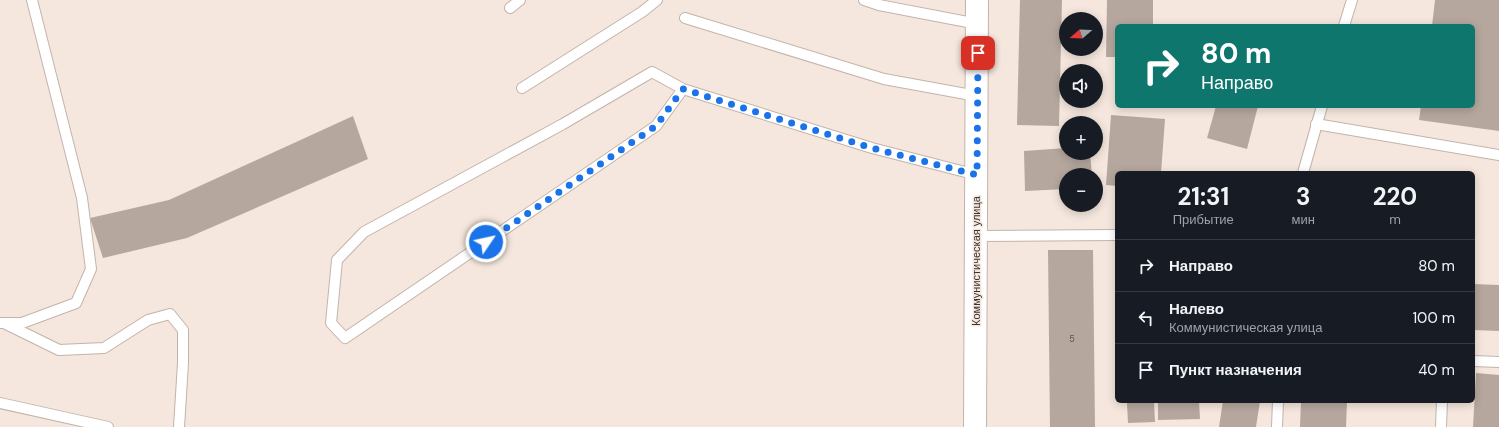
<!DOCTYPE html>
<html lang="ru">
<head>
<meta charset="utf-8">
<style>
	:root { --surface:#171b24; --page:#20242c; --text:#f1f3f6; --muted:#9ea1a6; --line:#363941 }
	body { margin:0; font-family:"DM Sans",sans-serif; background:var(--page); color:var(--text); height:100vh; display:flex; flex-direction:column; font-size:15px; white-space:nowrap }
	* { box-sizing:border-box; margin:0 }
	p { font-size:13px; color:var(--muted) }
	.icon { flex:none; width:22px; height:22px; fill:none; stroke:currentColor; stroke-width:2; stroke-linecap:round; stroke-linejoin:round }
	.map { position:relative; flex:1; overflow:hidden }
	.sheet { position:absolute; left:1115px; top:171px; width:360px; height:232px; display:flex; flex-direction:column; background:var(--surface); border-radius:6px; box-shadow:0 2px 10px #0003 }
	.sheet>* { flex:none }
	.guide { position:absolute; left:1115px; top:24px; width:360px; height:84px; border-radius:6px; box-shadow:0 2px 10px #0003; background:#0f766e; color:#fff; overflow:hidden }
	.needle { width:26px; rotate:251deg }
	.tools { position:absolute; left:1059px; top:12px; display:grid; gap:8px }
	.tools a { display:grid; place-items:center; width:44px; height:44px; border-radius:50%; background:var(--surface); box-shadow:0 2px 10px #0003; font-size:20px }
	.pin { position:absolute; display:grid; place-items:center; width:34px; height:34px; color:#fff; margin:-17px; border-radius:8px; box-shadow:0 2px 6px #0006 }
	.me { position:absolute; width:44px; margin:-22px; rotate:56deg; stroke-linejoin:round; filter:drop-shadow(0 0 3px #0008) }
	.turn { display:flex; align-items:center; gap:14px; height:84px; padding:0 20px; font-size:18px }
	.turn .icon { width:52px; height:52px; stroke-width:2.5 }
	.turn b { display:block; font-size:28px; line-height:34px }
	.eta { display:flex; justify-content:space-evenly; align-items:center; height:68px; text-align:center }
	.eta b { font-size:24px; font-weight:700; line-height:28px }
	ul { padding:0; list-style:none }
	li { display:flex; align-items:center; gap:12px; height:52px; padding:0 20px; border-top:1px solid var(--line) }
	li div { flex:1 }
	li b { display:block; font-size:15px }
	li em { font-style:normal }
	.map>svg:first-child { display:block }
</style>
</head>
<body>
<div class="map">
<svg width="1499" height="427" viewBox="0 0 1499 427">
	<rect width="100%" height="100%" fill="#f5e7dd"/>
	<g fill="#b5a79e">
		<polygon points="1020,0 1062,0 1059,126 1017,125"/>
		<polygon points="1107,0 1153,0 1153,26 1117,26 1117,57 1106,57"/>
		<polygon points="1435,0 1499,0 1499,131 1419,120 1421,106 1473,106 1473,26 1432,26"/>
		<polygon points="1216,106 1258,106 1247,149 1207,138"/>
		<polygon points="1111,115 1165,119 1161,173 1117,173 1117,186 1106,185"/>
		<polygon points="353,116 368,159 187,238 103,258 90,218 169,200"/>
		<polygon points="1066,148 1066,153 1090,153 1092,175 1066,175 1066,189 1025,191 1024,151"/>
		<polygon points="1048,250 1093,250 1095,427 1050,427"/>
		<polygon points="1473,284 1499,285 1499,331 1473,330"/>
		<polygon points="1476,373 1499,375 1499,427 1473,427"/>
		<polygon points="1175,401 1199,401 1200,419 1158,420 1158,402"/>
		<polygon points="1223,401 1260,401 1256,427 1219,427"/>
		<polygon points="1301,401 1347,401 1346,427 1300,427"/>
		<polygon points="1154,402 1155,422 1128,423 1127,403"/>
	</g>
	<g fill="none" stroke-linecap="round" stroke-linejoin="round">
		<defs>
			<g id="service">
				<polyline points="864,0 879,5 978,24"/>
				<polyline points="510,8 520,0"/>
				<polyline points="685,18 884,79 977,96"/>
				<polyline points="1344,26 1352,0"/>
				<polyline points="522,88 642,12 657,0"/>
				<polyline points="683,89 656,126 345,338 331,323 337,260 364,232 563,124 652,72 683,89 872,148 977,175"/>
				<polyline points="1316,124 1499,155"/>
				<polyline points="1303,173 1322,106"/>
				<polyline points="976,236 1117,235"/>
				<polyline points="0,323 22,323 76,303 91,269 82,198 32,0"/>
				<polyline points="6,324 59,350 104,348 148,320 170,314 183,330 183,363 179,427"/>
				<polyline points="1473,361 1499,362"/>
				<polyline points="0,403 108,427"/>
				<polyline points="1277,427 1278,401"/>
				<polyline points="1441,427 1442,401"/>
			</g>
			<polyline id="secondary" points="975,427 977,0"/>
		</defs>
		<use href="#service" stroke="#c2b4ab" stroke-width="12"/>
		<use href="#secondary" stroke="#c2b4ab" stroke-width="24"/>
		<use href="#service" stroke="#fff" stroke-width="10"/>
		<use href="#secondary" stroke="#fff" stroke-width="22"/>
	</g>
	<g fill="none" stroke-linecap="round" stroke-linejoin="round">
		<polyline stroke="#1a73e8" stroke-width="7" stroke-dasharray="0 12.6" points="486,242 656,126 683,89 872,148 977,175 978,53"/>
	</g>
	<g text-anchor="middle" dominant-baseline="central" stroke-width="3" stroke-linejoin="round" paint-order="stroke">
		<g font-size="9" fill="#59514c">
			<text x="1072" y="339">5</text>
		</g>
		<g font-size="11" fill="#3a3431" stroke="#f5e7dd">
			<text transform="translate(976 261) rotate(-90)">Коммунистическая улица</text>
		</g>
	</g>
</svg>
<div class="tools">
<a><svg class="needle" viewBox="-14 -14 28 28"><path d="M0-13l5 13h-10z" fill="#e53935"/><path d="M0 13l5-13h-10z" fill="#9ea1a6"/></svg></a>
<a><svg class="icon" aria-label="sound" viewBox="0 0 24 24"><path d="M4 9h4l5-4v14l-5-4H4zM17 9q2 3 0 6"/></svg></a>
<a>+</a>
<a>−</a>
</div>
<div class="pin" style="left:978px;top:53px;background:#d93025"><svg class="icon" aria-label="arrive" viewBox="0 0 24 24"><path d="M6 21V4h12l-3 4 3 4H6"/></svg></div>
<svg class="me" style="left:486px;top:242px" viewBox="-20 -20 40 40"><circle r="17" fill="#1a73e8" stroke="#fff" stroke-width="3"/><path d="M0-11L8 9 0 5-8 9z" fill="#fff"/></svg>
<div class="guide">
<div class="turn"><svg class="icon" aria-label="right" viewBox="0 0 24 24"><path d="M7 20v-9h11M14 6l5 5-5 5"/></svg><div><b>80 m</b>Направо</div></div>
</div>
<section class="sheet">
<div class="eta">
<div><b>21:31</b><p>Прибытие</p></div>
<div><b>3</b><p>мин</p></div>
<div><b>220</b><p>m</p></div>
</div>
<ul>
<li><svg class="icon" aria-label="right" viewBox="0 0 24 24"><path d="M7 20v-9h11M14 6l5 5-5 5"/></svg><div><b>Направо</b></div><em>80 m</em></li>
<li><svg class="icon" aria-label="left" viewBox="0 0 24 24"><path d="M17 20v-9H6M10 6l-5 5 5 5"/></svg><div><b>Налево</b><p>Коммунистическая улица</p></div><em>100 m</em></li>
<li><svg class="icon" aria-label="arrive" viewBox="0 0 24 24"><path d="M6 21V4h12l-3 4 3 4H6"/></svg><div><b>Пункт назначения</b></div><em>40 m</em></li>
</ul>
</section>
</div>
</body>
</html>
